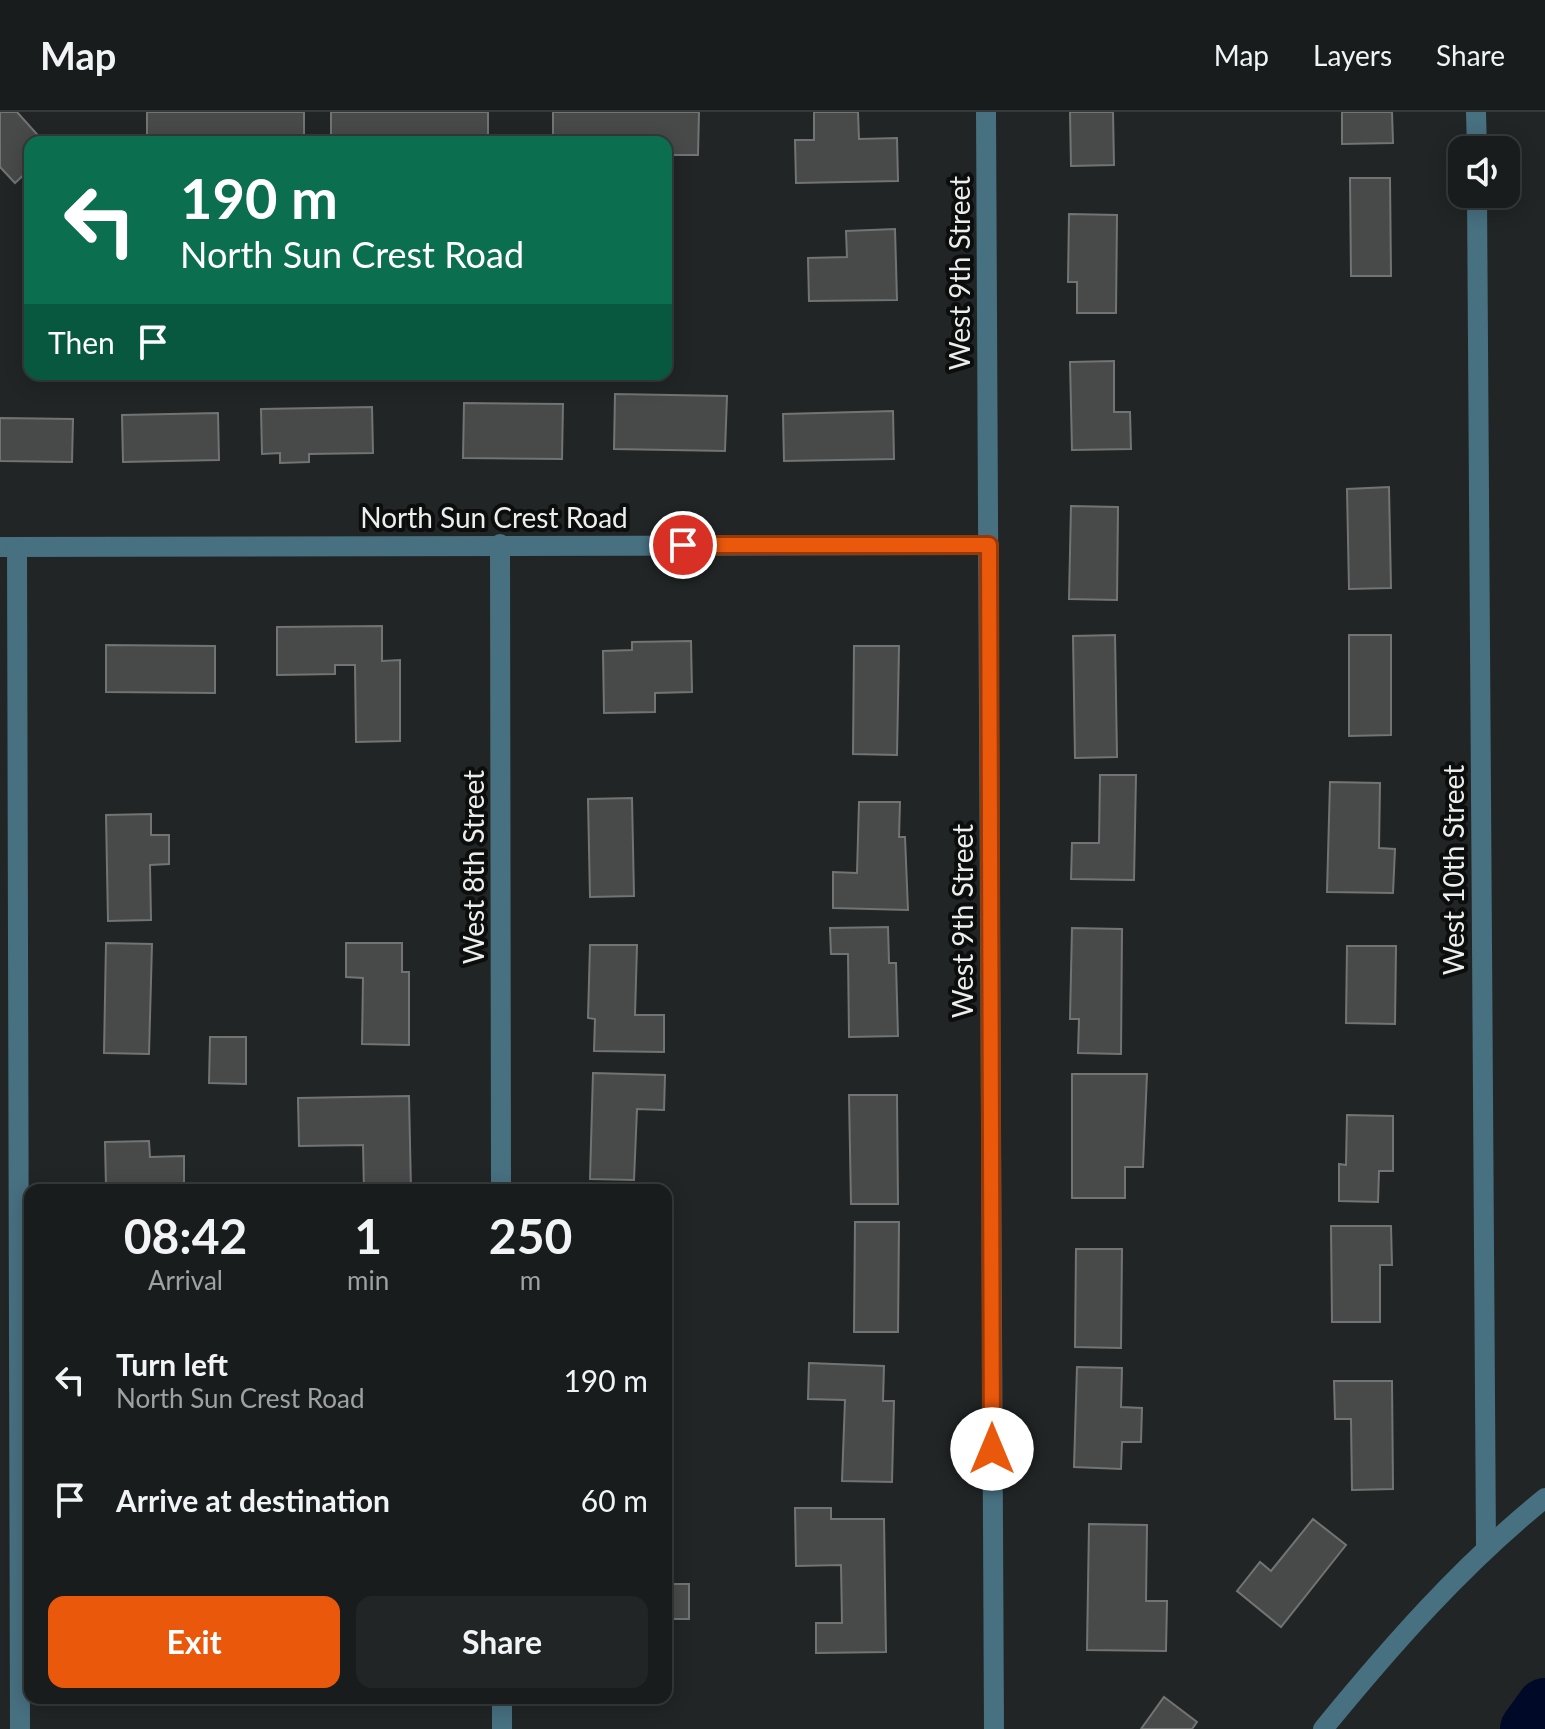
<!DOCTYPE html>
<html lang="en">
<head>
<meta charset="utf-8">
<style>
	:root { --surface:#191c1c; --page:#222525; --text:#f1f3f6; --muted:#9fa1a3; --line:#373a3b; --accent:#ea580c }
	body { margin:0; font-family:Lato,sans-serif; background:var(--page); color:var(--text); height:100vh; display:flex; flex-direction:column; font-size:30px; white-space:nowrap }
	* { box-sizing:border-box; margin:0 }
	p { font-size:26px; color:var(--muted) }
	.icon { flex:none; width:44px; height:44px; fill:none; stroke:currentColor; stroke-width:2; stroke-linecap:round; stroke-linejoin:round }
	.map { position:relative; flex:1; overflow:hidden }
	.side { position:absolute; left:24px; top:1072px; width:648px; height:520px; display:flex; flex-direction:column; background:var(--surface); border-radius:16px; box-shadow:0 4px 20px #0003,0 0 0 2px var(--line) }
	.side>* { flex:none }
	.banner { position:absolute; left:24px; top:24px; width:648px; height:244px; border-radius:16px; box-shadow:0 4px 20px #0003,0 0 0 2px var(--line); background:#0b6e4f; color:#fff; overflow:hidden }
	.tools { position:absolute; left:1448px; top:24px; display:grid; gap:16px }
	.tools a { display:grid; place-items:center; width:72px; height:72px; border-radius:16px; background:var(--surface); box-shadow:0 4px 20px #0003,0 0 0 2px var(--line); font-size:40px }
	.pin { position:absolute; display:grid; place-items:center; width:68px; height:68px; color:#fff; margin:-34px; border:4px solid #fff; border-radius:50%; box-shadow:0 2px 8px #0007 }
	.me { position:absolute; width:88px; margin:-44px; rotate:0deg; stroke-linejoin:round; filter:drop-shadow(0 0 6px #0008) }
	.turn { display:flex; align-items:center; gap:28px; height:168px; padding:0 24px; font-size:36px }
	.turn .icon { width:104px; height:104px; stroke-width:2.5 }
	.turn b { display:block; font-size:56px; line-height:68px }
	.then { display:flex; align-items:center; height:76px; padding:0 24px; background:#0003; gap:16px; font-size:30px }
	.eta { display:flex; justify-content:space-evenly; align-items:center; height:136px; text-align:center }
	.eta b { font-size:48px; font-weight:700; line-height:56px }
	.button { display:flex; gap:16px; margin-top:auto; padding:16px 24px }
	.button a { flex:1; height:92px; border-radius:16px; background:var(--accent); color:#fff; font-size:32px; font-weight:700; line-height:92px; text-align:center }
	.button a+a { background:var(--page); color:var(--text) }
	ul { padding:0; list-style:none }
	li { display:flex; align-items:center; gap:24px; height:120px; padding:0 24px }
	li div { flex:1 }
	li b { display:block; font-size:30px }
	li em { font-style:normal }
	header { display:flex; align-items:center; gap:48px; box-sizing:border-box; height:112px; padding:0 40px; background:var(--surface); border-bottom:2px solid var(--line) }
	header strong { font-size:38px }
	nav { display:flex; gap:44px; margin-inline-start:auto; font-size:28px }
	.map>svg:first-child { display:block }
</style>
</head>
<body>
<header>
<strong>Map</strong>
<nav><a>Map</a><a>Layers</a><a>Share</a></nav>
</header>
<div class="map">
<svg width="1545" height="1617" viewBox="0 0 1545 1617">
	<rect width="100%" height="100%" fill="#212525"/>
	<g fill="none" stroke-linecap="round" stroke-linejoin="round">
		<polyline stroke="#000a28" stroke-width="58" points="1529,1617 1545,1595"/>
	</g>
	<g fill="#474a48" stroke="#717472" stroke-width="2">
		<polygon points="0,0 17,0 44,30 30,30 30,57 15,71 0,55"/>
		<rect x="147" y="0" width="157" height="30"/>
		<rect x="331" y="0" width="157" height="30"/>
		<polygon points="553,0 699,0 698,43 666,43 666,30 553,30"/>
		<polygon points="814,0 858,0 859,27 897,26 898,69 796,71 795,28 814,28"/>
		<polygon points="1070,0 1113,0 1114,53 1071,54"/>
		<polygon points="1342,0 1392,0 1393,31 1342,32"/>
		<polygon points="1350,66 1390,66 1391,164 1351,164"/>
		<polygon points="1069,102 1117,103 1116,201 1077,201 1077,170 1068,170"/>
		<polygon points="895,117 897,188 809,189 808,146 847,145 846,119"/>
		<polygon points="1114,249 1114,300 1130,300 1131,337 1072,338 1070,250"/>
		<polygon points="615,282 727,284 725,339 614,337"/>
		<polygon points="464,291 563,292 562,347 463,346"/>
		<polygon points="372,295 373,341 309,342 309,350 280,351 280,341 262,342 261,297"/>
		<polygon points="893,299 894,347 784,349 783,302"/>
		<polygon points="218,301 219,348 123,350 122,303"/>
		<polygon points="0,306 73,307 72,350 0,349"/>
		<polygon points="1389,375 1391,476 1349,477 1347,377"/>
		<polygon points="1071,394 1118,395 1117,488 1069,487"/>
		<polygon points="382,514 382,549 400,548 400,629 356,630 355,553 335,553 335,562 277,563 277,515"/>
		<polygon points="1115,523 1117,645 1075,646 1073,524"/>
		<polygon points="1349,523 1391,523 1391,623 1349,624"/>
		<polygon points="691,529 692,580 655,581 655,600 604,601 603,539 632,538 632,530"/>
		<polygon points="106,533 215,534 215,581 106,580"/>
		<polygon points="854,534 899,534 897,643 853,642"/>
		<polygon points="1100,663 1136,663 1134,768 1071,767 1072,731 1099,731"/>
		<polygon points="1330,670 1380,671 1379,736 1395,737 1393,781 1327,780"/>
		<polygon points="632,686 634,784 590,785 588,687"/>
		<polygon points="859,690 900,690 899,725 905,725 908,798 833,796 833,760 857,761"/>
		<polygon points="151,702 151,723 169,723 169,752 150,753 151,808 108,809 106,703"/>
		<polygon points="888,815 889,851 896,851 898,924 849,925 848,842 831,842 830,816"/>
		<polygon points="1072,816 1122,817 1121,942 1078,941 1079,907 1070,907"/>
		<polygon points="106,831 152,832 149,942 104,941"/>
		<polygon points="346,831 402,831 402,860 409,860 409,933 362,932 363,866 346,865"/>
		<polygon points="590,833 637,833 635,903 664,903 664,940 594,939 595,907 588,906"/>
		<polygon points="1347,834 1396,834 1395,912 1346,911"/>
		<polygon points="210,925 246,925 246,972 209,971"/>
		<polygon points="593,961 665,963 664,998 637,997 634,1068 590,1067"/>
		<polygon points="1072,962 1147,962 1143,1055 1125,1055 1125,1086 1072,1086"/>
		<polygon points="849,983 897,983 898,1092 851,1092"/>
		<polygon points="409,984 411,1078 364,1078 363,1033 299,1034 298,986"/>
		<polygon points="1347,1003 1393,1004 1393,1059 1379,1059 1378,1090 1339,1089 1339,1052 1346,1053"/>
		<polygon points="149,1029 150,1045 184,1044 184,1078 106,1075 105,1030"/>
		<polygon points="855,1110 899,1110 898,1220 854,1220"/>
		<polygon points="1331,1114 1391,1114 1392,1153 1380,1153 1380,1210 1332,1210"/>
		<polygon points="1076,1137 1122,1137 1121,1236 1075,1235"/>
		<rect x="666" y="1162" width="3" height="70"/>
		<polygon points="809,1251 884,1254 883,1289 894,1289 892,1370 842,1369 845,1288 808,1287"/>
		<polygon points="1077,1255 1122,1256 1121,1295 1142,1296 1141,1330 1122,1330 1121,1357 1074,1355"/>
		<polygon points="1334,1269 1392,1269 1393,1377 1352,1378 1351,1307 1335,1307"/>
		<polygon points="795,1396 831,1396 831,1407 884,1407 886,1540 816,1541 816,1511 842,1511 841,1453 796,1454"/>
		<polygon points="1313,1407 1346,1433 1281,1515 1237,1479 1260,1450 1271,1459"/>
		<polygon points="1089,1412 1147,1413 1146,1489 1167,1489 1166,1539 1087,1538"/>
		<rect x="666" y="1472" width="23" height="35"/>
		<polygon points="1164,1585 1197,1610 1192,1617 1141,1617"/>
	</g>
	<g fill="none" stroke-linecap="round" stroke-linejoin="round">
		<g stroke="#477080" stroke-width="20">
			<polyline points="986,0 994,1617"/>
			<polyline points="1476,0 1477,38"/>
			<polyline points="1477,82 1486,1435"/>
			<polyline points="500,432 501,1078"/>
			<polyline points="0,435 989,433"/>
			<polyline points="17,435 20,1617"/>
			<polyline points="502,1586 502,1617"/>
		</g>
		<path stroke="#477080" stroke-width="20" d="M 1323,1617 C 1391,1534 1461,1454 1545,1386"/>
	</g>
	<g fill="none" stroke-linecap="round" stroke-linejoin="round">
		<defs>
			<polyline id="route" points="683,433 989,433 992,1337"/>
		</defs>
		<use href="#route" stroke="#983908" stroke-width="20"/>
		<use href="#route" stroke="#ea580c" stroke-width="14"/>
	</g>
	<g text-anchor="middle" dominant-baseline="central" stroke-width="8" stroke-linejoin="round" paint-order="stroke">
		<g font-size="28" fill="#ebeeed" stroke="#0c0e0e">
			<text transform="translate(959 161) rotate(-90)">West 9th Street</text>
			<text x="494" y="405">North Sun Crest Road</text>
			<text transform="translate(473 755) rotate(-90)">West 8th Street</text>
			<text transform="translate(1453 758) rotate(-90)">West 10th Street</text>
			<text transform="translate(962 809) rotate(-90)">West 9th Street</text>
		</g>
	</g>
</svg>
<div class="tools">
<a><svg class="icon" aria-label="sound" viewBox="0 0 24 24"><path d="M4 9h4l5-4v14l-5-4H4zM17 9q2 3 0 6"/></svg></a>
</div>
<div class="pin" style="left:683px;top:433px;background:#d93025"><svg class="icon" aria-label="arrive" viewBox="0 0 24 24"><path d="M6 21V4h12l-3 4 3 4H6"/></svg></div>
<svg class="me" style="left:992px;top:1337px" viewBox="-20 -20 40 40"><circle r="19" fill="#fff"/><path d="M0-13L10 11 0 6-10 11z" fill="#ea580c"/></svg>
<div class="banner">
<div class="turn"><svg class="icon" aria-label="left" viewBox="0 0 24 24"><path d="M17 20v-9H6M10 6l-5 5 5 5"/></svg><div><b>190 m</b>North Sun Crest Road</div></div>
<div class="then">Then<svg class="icon" aria-label="arrive" viewBox="0 0 24 24"><path d="M6 21V4h12l-3 4 3 4H6"/></svg></div>
</div>
<section class="side">
<div class="eta">
<div><b>08:42</b><p>Arrival</p></div>
<div><b>1</b><p>min</p></div>
<div><b>250</b><p>m</p></div>
</div>
<ul>
<li><svg class="icon" aria-label="left" viewBox="0 0 24 24"><path d="M17 20v-9H6M10 6l-5 5 5 5"/></svg><div><b>Turn left</b><p>North Sun Crest Road</p></div><em>190 m</em></li>
<li><svg class="icon" aria-label="arrive" viewBox="0 0 24 24"><path d="M6 21V4h12l-3 4 3 4H6"/></svg><div><b>Arrive at destination</b></div><em>60 m</em></li>
</ul>
<div class="button"><a>Exit</a><a>Share</a></div>
</section>
</div>
</body>
</html>
